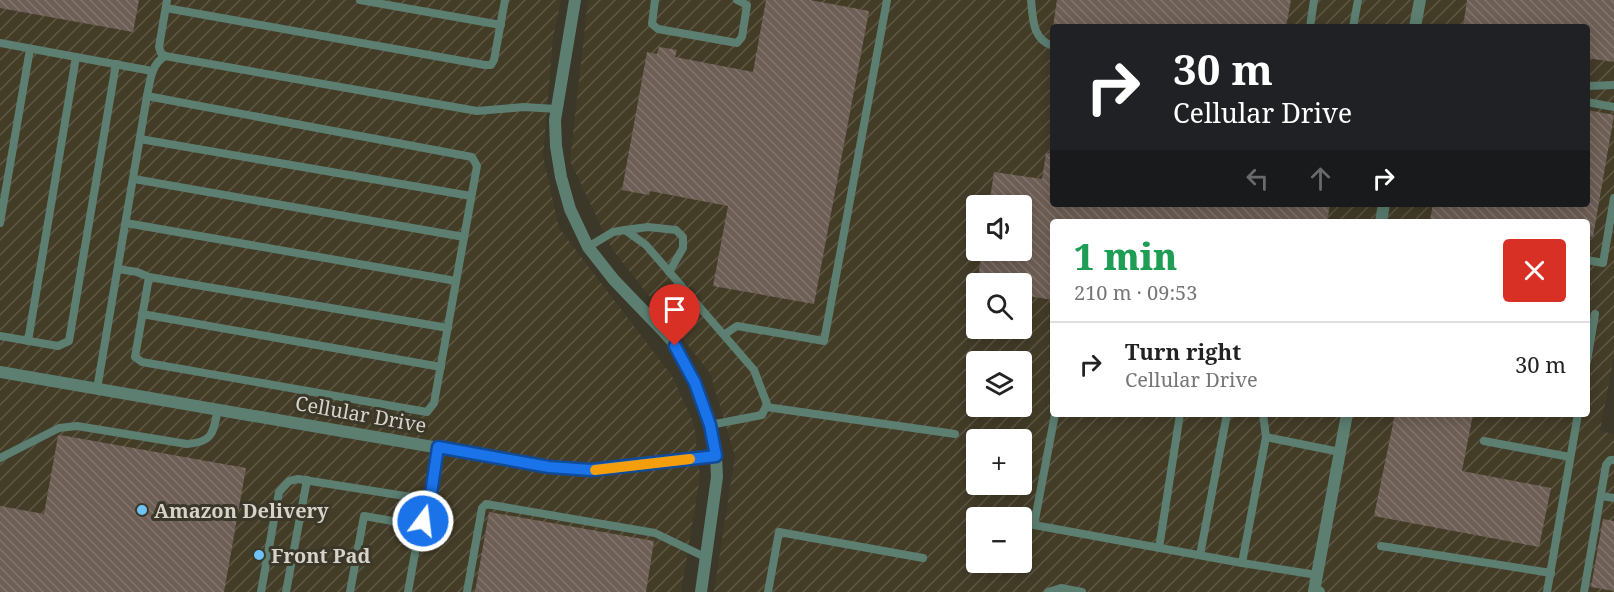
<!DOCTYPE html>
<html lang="en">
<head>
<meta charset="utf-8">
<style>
	:root { --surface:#fff; --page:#f2f2f2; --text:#222; --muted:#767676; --line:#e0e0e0 }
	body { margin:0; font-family:"Noto Serif",serif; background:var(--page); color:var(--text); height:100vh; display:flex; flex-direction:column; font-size:22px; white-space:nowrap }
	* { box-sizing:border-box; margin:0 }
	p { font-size:20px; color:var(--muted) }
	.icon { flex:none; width:33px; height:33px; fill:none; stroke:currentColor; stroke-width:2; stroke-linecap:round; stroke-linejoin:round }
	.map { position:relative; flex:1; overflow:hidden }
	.details { position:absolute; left:1050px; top:219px; width:540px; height:198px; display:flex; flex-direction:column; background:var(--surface); border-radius:6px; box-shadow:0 3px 15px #0003 }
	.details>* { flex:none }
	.banner { position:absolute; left:1050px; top:24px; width:540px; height:183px; border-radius:6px; box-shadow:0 3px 15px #0003; background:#202124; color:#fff; overflow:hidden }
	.buttons { position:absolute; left:966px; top:195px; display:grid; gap:12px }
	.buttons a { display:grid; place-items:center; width:66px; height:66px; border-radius:6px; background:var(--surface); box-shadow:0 3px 15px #0003; font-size:30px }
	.pin { position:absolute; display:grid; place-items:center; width:51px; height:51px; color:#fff; margin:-62px -26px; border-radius:50% 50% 50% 0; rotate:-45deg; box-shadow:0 0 6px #0007 }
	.pin .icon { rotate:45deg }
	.me { position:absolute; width:66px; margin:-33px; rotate:15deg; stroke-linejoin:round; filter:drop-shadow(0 0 4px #0008) }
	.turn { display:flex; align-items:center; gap:21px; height:126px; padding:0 24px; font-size:27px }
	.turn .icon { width:78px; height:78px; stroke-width:2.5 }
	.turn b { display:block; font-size:42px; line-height:51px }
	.lanes { display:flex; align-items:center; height:57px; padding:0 24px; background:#0003; justify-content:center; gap:30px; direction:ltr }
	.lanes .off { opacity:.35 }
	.round { display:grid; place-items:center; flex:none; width:63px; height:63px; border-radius:6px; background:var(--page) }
	.summary { display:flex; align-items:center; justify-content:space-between; height:102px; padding:0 24px }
	h1 { font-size:36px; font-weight:800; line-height:45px; color:#1e9e55 }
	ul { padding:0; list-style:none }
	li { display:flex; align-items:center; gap:18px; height:84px; padding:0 24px; border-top:2px solid var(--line) }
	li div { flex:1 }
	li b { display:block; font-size:22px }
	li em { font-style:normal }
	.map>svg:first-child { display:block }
</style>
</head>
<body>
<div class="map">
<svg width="1614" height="592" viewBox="0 0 1614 592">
	<defs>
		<pattern id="industrial-furrows" width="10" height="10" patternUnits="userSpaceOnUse" patternTransform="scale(1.5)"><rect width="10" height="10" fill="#433d28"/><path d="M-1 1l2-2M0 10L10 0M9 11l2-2" fill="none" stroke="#5d5846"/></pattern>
		<pattern id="building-back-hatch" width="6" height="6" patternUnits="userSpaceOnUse" patternTransform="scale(1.5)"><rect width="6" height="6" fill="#6e5f56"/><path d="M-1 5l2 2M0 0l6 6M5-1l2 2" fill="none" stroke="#82756d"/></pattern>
	</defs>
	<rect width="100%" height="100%" fill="#3b3729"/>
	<g fill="url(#industrial-furrows)" fill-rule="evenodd">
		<polygon points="0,0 561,0 553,37 543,156 559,228 672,376 694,424 700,477 681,592 0,592"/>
		<path d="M 588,0 L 1614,0 L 1614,356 L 1600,431 L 1614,434 L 1614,592 L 714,592 L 735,456 L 710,373 L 612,249 L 570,161 ZM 1053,27 L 1587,27 L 1587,204 L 1053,204 ZM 976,206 L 1022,206 L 1022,250 L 976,250 ZM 1053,222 L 1587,222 L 1587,414 L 1053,414 ZM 976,284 L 1022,284 L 1022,328 L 976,328 ZM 976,362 L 1022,362 L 1022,406 L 976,406 ZM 976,440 L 1022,440 L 1022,484 L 976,484 ZM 976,518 L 1022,518 L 1022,562 L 976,562 Z"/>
	</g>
	<g fill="url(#building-back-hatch)">
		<polygon points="0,0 139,0 133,32 0,8"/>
		<polygon points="766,0 810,0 869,11 814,304 713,286 728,206 650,191 649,195 622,190 647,52 657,54 659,47 677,50 675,57 753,72"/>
		<polygon points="1057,0 1291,0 1286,27 1053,27"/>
		<polygon points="1467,0 1614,0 1614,62 1587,58 1587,27 1463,27"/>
		<polygon points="1587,110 1614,115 1593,237 1587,236 1587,222 1445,222 1430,220 1433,204 1587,204"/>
		<polygon points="1046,153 1053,153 1053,204 1330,204 1327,222 1053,222 1053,300 1022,295 1022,284 977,284 982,250 1022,250 1022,206 989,206 994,172 1042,179"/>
		<polygon points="1395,414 1473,414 1462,471 1551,488 1539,547 1374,516"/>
		<polygon points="60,435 246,468 224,592 0,592 0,506 44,514 58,436"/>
		<polygon points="489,512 654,541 646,592 475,592"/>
		<polygon points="1603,519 1614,521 1614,591 1591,587"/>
	</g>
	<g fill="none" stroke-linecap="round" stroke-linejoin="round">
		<g stroke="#5c7f72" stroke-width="8">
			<polyline points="360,0 501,25"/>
			<polyline points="655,0 652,24 658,29 737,43 742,37 747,5 737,0"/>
			<path d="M 1031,0 C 1033,18 1032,40 1053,46"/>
			<polyline points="166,8 485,65 491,65 494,60 505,0"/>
			<polyline points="1310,27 1314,0"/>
			<polyline points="1353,27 1358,0"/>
			<polyline points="0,43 152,71"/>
			<polyline points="165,56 161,53 159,47 167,0"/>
			<polyline points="1587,86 1614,85"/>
			<polyline points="1587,102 1614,107"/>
			<polyline points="140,139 471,196"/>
			<polyline points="134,179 464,237"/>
			<polyline points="0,223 30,49"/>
			<polyline points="126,223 456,281"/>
			<polyline points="625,230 648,227 676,230 683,237 683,248 669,272"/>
			<polyline points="588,247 613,232 625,230 646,245 754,370 767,404 762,415 710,425"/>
			<polyline points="1587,260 1603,263 1614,198"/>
			<polyline points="118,269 137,272 149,277 135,357 142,362 427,412 434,403 477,166 472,157 147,96"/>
			<polyline points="149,277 448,328"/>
			<polyline points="142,314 441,367"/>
			<polyline points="725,334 737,326 824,341 887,0"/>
			<polyline points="0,336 58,346 69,341 116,64"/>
			<polyline points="28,341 76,57"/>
			<polyline points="1587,361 1595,314"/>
			<path d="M 97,389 L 147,96 C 150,82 151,64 165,56 L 477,111 L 524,107 L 556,109"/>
			<polyline points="766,407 955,434"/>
			<polyline points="1055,414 1034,525 1242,563"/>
			<polyline points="1263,414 1266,437"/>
			<polyline points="1484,441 1570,457"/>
			<path d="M 0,458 L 59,428 L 77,426 L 187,444 C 214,442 213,432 218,409"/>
			<polyline points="1601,496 1614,498"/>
			<polyline points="1381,546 1551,573"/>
			<polyline points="1159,548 1180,414"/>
			<polyline points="1200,555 1227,414"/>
			<polyline points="1317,575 1242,563 1266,437 1340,452"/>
			<polyline points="261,592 279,492 289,481 298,479 430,500"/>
			<polyline points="286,592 307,480"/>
			<polyline points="350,592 364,516 421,526"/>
			<polyline points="408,592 418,536 430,500 438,447"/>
			<polyline points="467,592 482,508 486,504 655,533 707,558"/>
			<polyline points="768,592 779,532 923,558"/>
			<polyline points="1048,592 1061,588 1082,592"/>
			<polyline points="1547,592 1578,414"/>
			<polyline points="1584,592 1606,465 1610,460 1614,460"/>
		</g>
		<g stroke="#5c7f72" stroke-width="12">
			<polyline points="575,0 555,120 556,146 561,177 570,209 588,247 614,280 663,331 672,341 693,378 710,425 716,456 717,477 701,592"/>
			<polyline points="1415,27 1420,0"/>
			<polyline points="1381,222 1384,204"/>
			<polyline points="0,372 549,467 591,470 608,469 716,456"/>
			<polyline points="1319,592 1314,591 1347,414"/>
		</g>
	</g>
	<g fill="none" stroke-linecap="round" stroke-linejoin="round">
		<defs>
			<polyline id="route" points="423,521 430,500 438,447 549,467 591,470 716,456 710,425 695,383 675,346"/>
		</defs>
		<use href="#route" stroke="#114b97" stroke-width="15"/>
		<use href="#route" stroke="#1a73e8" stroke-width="10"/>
		<polyline stroke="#f59e0b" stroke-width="10" points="595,470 690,459"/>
	</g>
	<g fill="#6fc2f4" stroke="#3b3729" stroke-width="2">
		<circle cx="142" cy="510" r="6"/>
		<circle cx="259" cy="555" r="6"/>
	</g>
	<g text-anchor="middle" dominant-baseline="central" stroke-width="6" stroke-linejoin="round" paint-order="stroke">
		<g font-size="20" fill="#d6d3cb" stroke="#3b3729">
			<text transform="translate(361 414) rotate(10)">Cellular Drive</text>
		</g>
		<g font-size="20" font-weight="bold" fill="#d6d3cb" stroke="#3b3729" text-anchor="start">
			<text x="154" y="510">Amazon Delivery</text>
			<text x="271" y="555">Front Pad</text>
		</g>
	</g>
</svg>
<div class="buttons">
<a><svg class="icon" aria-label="sound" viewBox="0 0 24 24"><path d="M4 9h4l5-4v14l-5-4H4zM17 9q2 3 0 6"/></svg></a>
<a><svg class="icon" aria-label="search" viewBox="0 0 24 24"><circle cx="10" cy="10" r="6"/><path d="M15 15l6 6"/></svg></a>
<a><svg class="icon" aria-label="layers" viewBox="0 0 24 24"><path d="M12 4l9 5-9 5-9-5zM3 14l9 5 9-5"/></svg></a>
<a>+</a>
<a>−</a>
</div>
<div class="pin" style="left:675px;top:346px;background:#d93025"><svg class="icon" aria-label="arrive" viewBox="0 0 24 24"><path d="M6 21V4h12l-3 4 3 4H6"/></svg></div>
<svg class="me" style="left:423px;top:521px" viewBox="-20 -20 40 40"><circle r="17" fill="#1a73e8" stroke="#fff" stroke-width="3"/><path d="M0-11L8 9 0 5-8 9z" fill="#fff"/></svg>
<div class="banner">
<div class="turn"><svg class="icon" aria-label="right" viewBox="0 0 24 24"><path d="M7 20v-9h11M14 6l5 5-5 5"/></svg><div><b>30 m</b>Cellular Drive</div></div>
<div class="lanes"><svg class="icon off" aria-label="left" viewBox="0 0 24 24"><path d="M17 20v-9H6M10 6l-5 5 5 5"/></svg><svg class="icon off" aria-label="ahead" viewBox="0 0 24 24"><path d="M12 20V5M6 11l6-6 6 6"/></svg><svg class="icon" aria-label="right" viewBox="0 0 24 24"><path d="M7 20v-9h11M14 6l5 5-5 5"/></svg></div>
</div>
<section class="details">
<div class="summary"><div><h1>1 min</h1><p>210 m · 09:53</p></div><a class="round" style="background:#d93025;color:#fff"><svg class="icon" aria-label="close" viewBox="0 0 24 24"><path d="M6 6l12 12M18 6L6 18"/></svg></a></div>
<ul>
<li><svg class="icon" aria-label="right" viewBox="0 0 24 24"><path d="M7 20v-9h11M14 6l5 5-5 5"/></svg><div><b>Turn right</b><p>Cellular Drive</p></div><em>30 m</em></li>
</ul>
</section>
</div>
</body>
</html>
